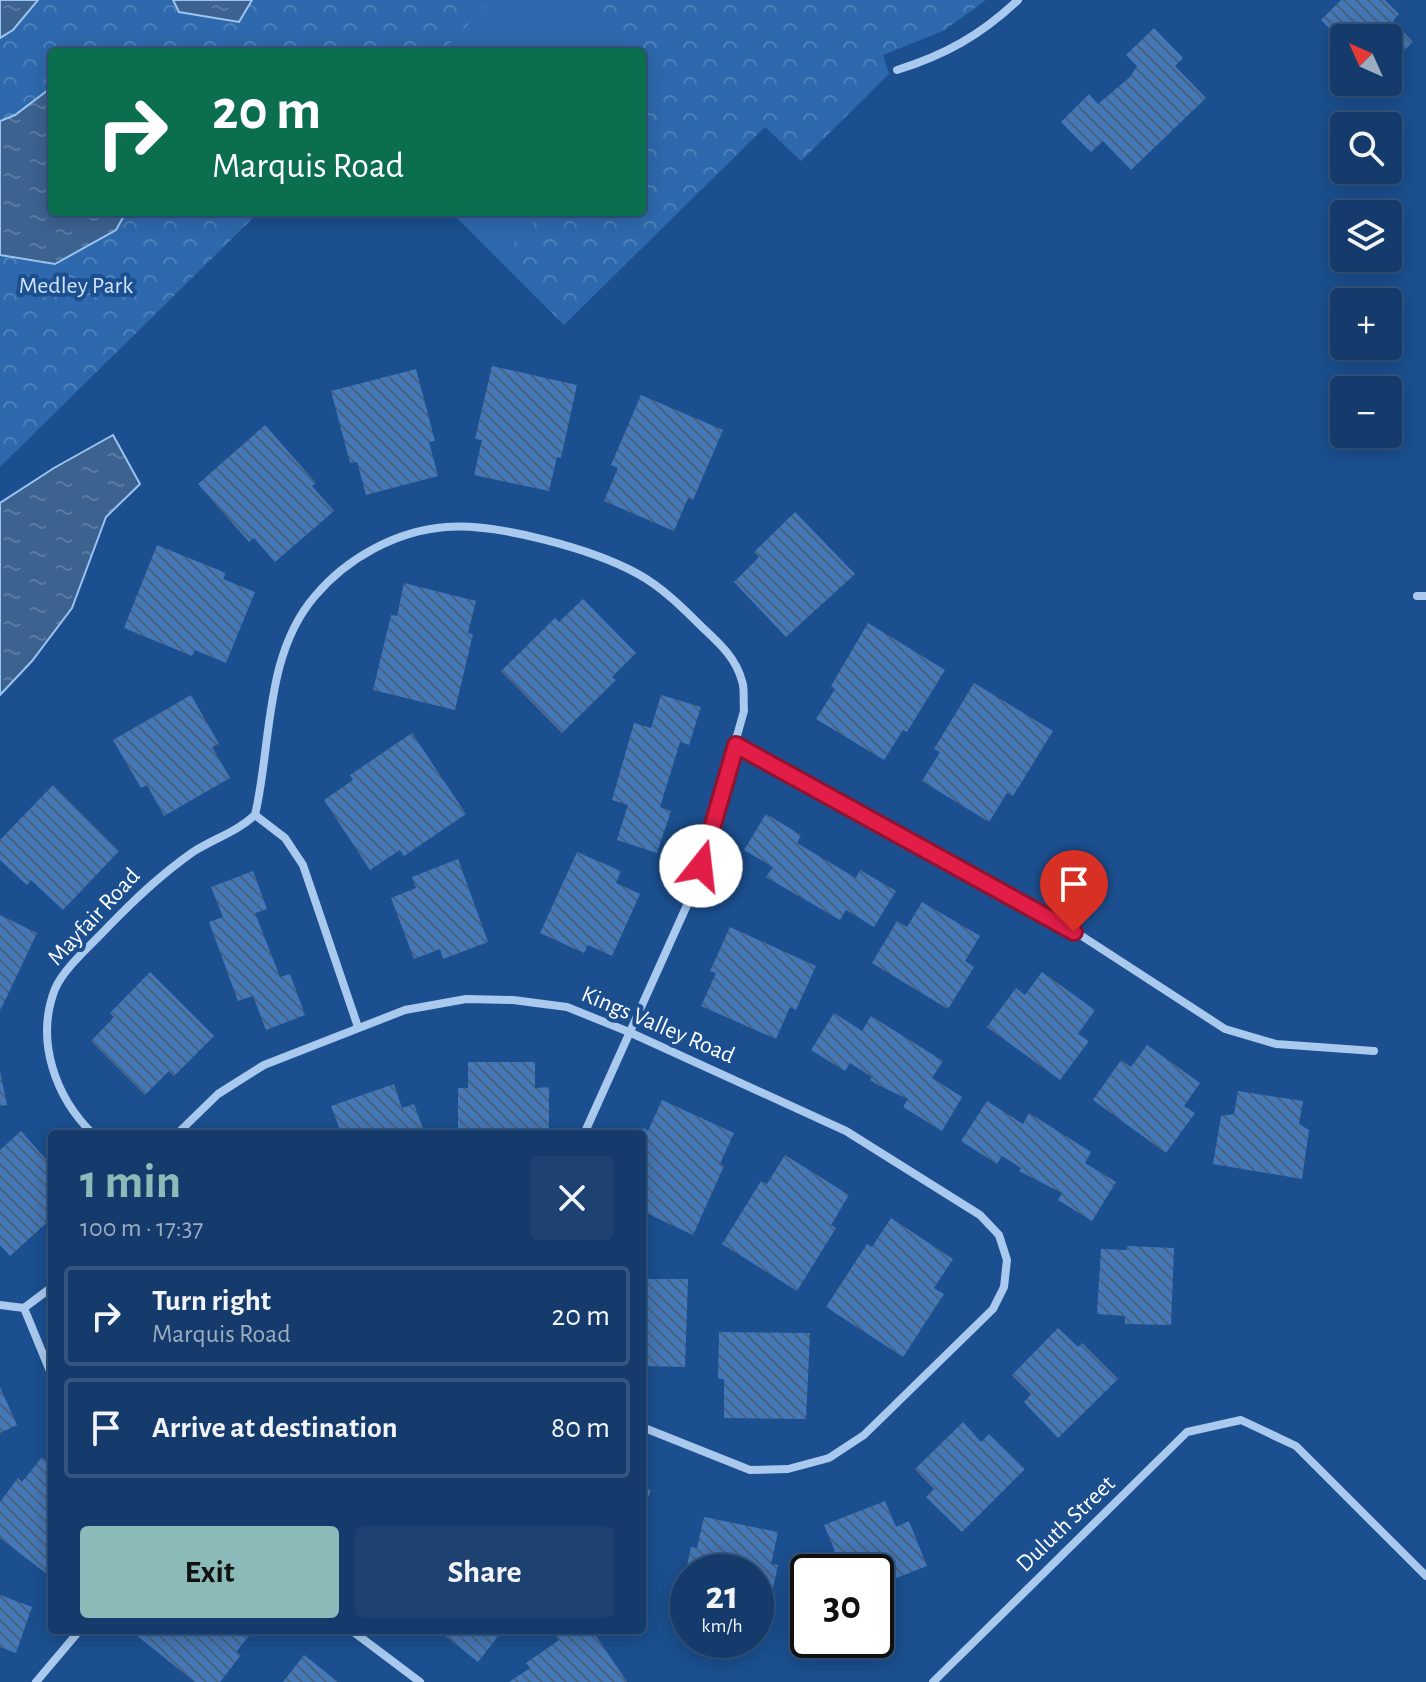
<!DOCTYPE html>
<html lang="en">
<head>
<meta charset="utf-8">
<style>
	:root { --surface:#143b6b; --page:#1d4271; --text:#f1f3f6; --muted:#9dadc1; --line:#33557e; --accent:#8bbbb9 }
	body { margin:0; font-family:"Alegreya Sans",sans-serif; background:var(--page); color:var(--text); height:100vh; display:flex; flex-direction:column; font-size:30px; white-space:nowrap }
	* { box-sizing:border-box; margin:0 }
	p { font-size:26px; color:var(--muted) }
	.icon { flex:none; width:44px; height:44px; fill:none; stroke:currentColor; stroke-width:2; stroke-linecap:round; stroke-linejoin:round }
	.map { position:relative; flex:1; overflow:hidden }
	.side { position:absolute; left:48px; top:1130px; width:598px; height:504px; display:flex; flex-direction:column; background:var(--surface); border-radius:8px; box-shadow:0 4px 20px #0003,0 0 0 2px var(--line) }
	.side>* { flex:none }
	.banner { position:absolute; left:48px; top:48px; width:598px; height:168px; border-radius:8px; box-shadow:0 4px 20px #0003,0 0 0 2px var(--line); background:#0b6e4f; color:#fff; overflow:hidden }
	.needle { width:52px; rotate:315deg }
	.controls { position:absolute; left:1330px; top:24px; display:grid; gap:16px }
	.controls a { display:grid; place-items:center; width:72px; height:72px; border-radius:8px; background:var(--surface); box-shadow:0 4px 20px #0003,0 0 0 2px var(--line); font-size:40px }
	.speed { position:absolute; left:670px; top:1554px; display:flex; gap:16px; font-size:40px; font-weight:700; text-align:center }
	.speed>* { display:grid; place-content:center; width:104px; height:104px; border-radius:50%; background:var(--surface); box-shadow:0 4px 20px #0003,0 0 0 2px var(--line); line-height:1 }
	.speed small { font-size:20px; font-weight:400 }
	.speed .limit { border:4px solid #111; border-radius:12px; background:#fff; color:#111 }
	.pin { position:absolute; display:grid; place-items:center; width:68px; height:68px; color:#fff; margin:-82px -34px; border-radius:50% 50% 50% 0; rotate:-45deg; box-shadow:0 0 8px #0007 }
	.pin .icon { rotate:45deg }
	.me { position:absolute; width:88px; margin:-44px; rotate:16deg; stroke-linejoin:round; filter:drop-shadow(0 0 6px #0008) }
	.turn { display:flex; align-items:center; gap:28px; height:168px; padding:0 32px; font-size:36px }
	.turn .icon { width:104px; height:104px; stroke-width:2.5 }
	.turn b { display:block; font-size:56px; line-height:68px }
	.round { display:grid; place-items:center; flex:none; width:84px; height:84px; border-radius:8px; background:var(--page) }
	.summary { display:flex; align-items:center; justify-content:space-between; height:136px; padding:0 32px }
	h1 { font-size:48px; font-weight:700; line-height:60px; color:var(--accent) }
	.cta { display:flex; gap:16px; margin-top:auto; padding:16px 32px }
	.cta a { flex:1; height:92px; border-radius:8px; background:var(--accent); color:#111; font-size:32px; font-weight:700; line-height:92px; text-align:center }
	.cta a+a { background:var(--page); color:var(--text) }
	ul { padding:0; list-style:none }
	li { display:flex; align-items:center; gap:24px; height:100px; margin:0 16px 12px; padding:0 16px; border:4px solid var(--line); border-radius:8px }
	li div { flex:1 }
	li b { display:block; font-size:30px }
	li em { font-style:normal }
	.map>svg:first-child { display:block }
</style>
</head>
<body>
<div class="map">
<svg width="1426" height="1682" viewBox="0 0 1426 1682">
	<defs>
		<pattern id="park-crowns" width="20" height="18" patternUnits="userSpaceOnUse" patternTransform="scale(2)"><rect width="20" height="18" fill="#2e69ad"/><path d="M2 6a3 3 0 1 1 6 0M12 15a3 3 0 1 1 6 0" fill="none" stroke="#4d80b9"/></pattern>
		<pattern id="water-ripples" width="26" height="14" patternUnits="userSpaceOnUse" patternTransform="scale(2)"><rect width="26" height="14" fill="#3c6290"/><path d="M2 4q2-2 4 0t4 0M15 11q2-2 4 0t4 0" fill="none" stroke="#597aa1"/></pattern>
		<pattern id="building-back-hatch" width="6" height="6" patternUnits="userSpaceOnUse" patternTransform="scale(2)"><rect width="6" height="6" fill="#4478b7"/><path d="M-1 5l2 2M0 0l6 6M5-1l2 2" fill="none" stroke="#486282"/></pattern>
	</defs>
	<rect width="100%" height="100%" fill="#1b4f8f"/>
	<polygon fill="url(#park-crowns)" points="0,0 986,0 943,31 883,55 889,74 801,161 765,127 564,325 451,212 642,212 642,52 52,52 52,212 259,212 0,467"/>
	<g fill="#2e69ad">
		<polygon points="493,0 583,0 635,52 441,52"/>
		<polygon points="642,59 667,84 642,110"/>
		<polygon points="465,212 544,212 506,251"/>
	</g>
	<g fill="url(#water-ripples)" stroke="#9cc4f0" stroke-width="2">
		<polygon points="0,0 38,0 13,30 0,38"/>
		<polygon points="173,0 252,0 239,22 179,12"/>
		<polygon points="52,87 52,212 126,212 116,230 55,264 0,255 0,121 15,115"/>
		<polygon points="113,435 140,484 106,517 72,608 32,661 0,695 0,503 54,468"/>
	</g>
	<g fill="url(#building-back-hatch)">
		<polygon points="1341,0 1385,0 1399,14 1393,21 1413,42 1388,66 1388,38 1344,38 1344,43 1321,20"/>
		<polygon points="1154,28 1183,58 1175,66 1206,98 1131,170 1103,141 1091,152 1061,122 1089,94 1098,104 1130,77 1137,66 1126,55"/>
		<polygon points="492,366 577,385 561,458 557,457 549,491 474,475 482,440 475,439"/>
		<polygon points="416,369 435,441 429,442 438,476 366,495 357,462 350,463 331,391"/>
		<polygon points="641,395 723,430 693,500 688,498 674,531 604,501 618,468 611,465"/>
		<polygon points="265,425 316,483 312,486 334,511 275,562 254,538 249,542 198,484"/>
		<polygon points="795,512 855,574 786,637 734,582 759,557 754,552"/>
		<polygon points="157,545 226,573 223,579 255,592 226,663 195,650 192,656 124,628"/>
		<polygon points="404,583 476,601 468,633 473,634 455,710 373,690 391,615 397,616"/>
		<polygon points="583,599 636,653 612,677 616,680 562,733 501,671 555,618 559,622"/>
		<polygon points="868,623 945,670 907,732 903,730 884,760 816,719 835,689 831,686"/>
		<polygon points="974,683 1053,731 1013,796 1007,793 989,822 922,781 940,752 934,749"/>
		<polygon points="191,695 219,744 212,747 230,778 164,816 147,785 141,788 113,740"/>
		<polygon points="661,695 701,707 689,745 680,742 660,807 671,811 657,853 617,840 628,805 612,800 634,723 651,728"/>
		<polygon points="412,733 466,814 404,856 400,850 370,870 324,800 353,780 350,775"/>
		<polygon points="53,785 119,851 63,910 31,880 27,885 0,860 0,840"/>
		<polygon points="766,814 801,835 797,843 827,861 856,878 860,870 896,891 874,927 846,910 840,920 766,877 773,867 744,850"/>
		<polygon points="577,852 621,871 616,883 640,894 612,956 588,945 584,953 540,933"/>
		<polygon points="458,859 488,942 443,959 440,949 414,959 391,898 416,888 412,877"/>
		<polygon points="253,871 267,909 255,913 280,977 290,974 305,1015 266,1030 253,996 238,1001 209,922 223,917 211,887"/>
		<polygon points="922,902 980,936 965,961 974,967 948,1009 872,963 897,921 907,927"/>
		<polygon points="0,915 37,933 0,1011"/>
		<polygon points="730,927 816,966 796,1010 790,1007 776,1039 701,1006 716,973 710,971"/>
		<polygon points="150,972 214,1036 174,1076 169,1071 145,1095 91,1041 114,1017 110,1013"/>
		<polygon points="1042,972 1095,1010 1078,1034 1089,1041 1060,1080 987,1027 1016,988 1025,995"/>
		<polygon points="834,1013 862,1031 871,1016 943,1061 932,1078 962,1097 942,1131 903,1107 908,1099 880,1086 870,1080 872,1077 850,1063 845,1071 811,1050"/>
		<polygon points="1147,1045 1200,1083 1184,1106 1195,1113 1166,1153 1093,1100 1121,1060 1131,1067"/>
		<polygon points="468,1062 535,1062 535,1088 549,1087 549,1134 458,1134 458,1088 468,1088"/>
		<polygon points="0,1071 7,1105 0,1106"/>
		<polygon points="394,1084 402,1108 414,1104 425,1134 331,1134 340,1130 331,1106"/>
		<polygon points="1238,1091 1303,1101 1299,1124 1309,1130 1302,1179 1213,1164 1221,1116 1234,1114"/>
		<polygon points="662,1100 734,1133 720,1164 724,1166 693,1235 642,1211 641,1134 643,1128 648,1131"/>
		<polygon points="987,1101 1023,1124 1029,1113 1091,1152 1085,1163 1116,1182 1092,1221 1058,1200 1062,1193 1019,1171 1021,1168 1002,1156 997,1164 961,1141"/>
		<polygon points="21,1131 52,1166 52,1208 47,1213 52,1218 10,1256 0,1245 0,1150"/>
		<polygon points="785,1155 849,1195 831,1225 836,1228 797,1291 722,1244 761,1181 767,1184"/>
		<polygon points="891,1218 953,1259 934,1288 944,1294 903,1357 826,1307 867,1244 872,1247"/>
		<polygon points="1127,1246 1174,1248 1171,1325 1125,1324 1125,1316 1097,1314 1101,1249 1127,1250"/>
		<polygon points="642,1279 688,1279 685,1367 642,1366"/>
		<polygon points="1058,1328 1078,1347 1082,1343 1118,1379 1058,1438 1024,1402 1031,1394 1012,1375"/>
		<polygon points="719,1332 810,1333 806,1419 724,1418 724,1379 718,1379"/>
		<polygon points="0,1387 17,1425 0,1433"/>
		<polygon points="963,1422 981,1442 989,1434 1025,1469 962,1532 926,1497 934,1489 915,1469"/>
		<polygon points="42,1457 52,1465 52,1578 0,1538 0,1502 18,1478 22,1482"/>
		<polygon points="642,1486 651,1490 642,1513"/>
		<polygon points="885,1501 896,1527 909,1521 927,1566 876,1586 876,1572 832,1572 825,1555 835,1551 824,1525"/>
		<polygon points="704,1517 778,1532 771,1564 778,1565 762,1639 756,1638 756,1572 688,1572 688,1623 675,1620 691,1547 697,1548"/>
		<polygon points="0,1595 32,1607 16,1653 0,1647"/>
		<polygon points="141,1630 254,1630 236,1652 241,1655 220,1682 195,1682 136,1635"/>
		<polygon points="448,1630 503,1630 478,1662 444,1635"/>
		<polygon points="562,1630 592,1630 627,1682 509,1682 530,1668 526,1663 559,1640 555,1635"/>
		<polygon points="304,1655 333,1678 338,1682 283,1682"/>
	</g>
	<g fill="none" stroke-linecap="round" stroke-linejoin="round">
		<g stroke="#a9c9ee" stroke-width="8">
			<path d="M 897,70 C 945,55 981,35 1018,0"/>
			<polyline points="1417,596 1426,596"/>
			<polyline points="736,745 1051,916 1225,1029 1276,1044 1374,1051"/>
			<path d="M 255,815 C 272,743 264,655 315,596 C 347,558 396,531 446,527 C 497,523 593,549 638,574 C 662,587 684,609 703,628 C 719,643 736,658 742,681 C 745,689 743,701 744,711 L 692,894 L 584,1134"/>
			<path d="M 93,1134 C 55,1097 35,1040 55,989 C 64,968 90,946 106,929 C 134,900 160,875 193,852 C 215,838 235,833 255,815 L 285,838 L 303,865 L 358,1027"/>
			<polyline points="177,1134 218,1094 264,1065 405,1010 466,999 513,1000 567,1007 629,1032 846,1131 980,1215 999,1235 1007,1260 1004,1287 993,1309 864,1435 829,1458 788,1469 750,1470 642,1427"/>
			<polyline points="0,1305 24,1308 52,1287"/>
			<polyline points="24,1308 52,1376"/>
			<polyline points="351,1630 420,1682"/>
			<polyline points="36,1682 80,1630"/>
			<polyline points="933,1682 1187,1432 1241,1420 1296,1446 1426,1576"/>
		</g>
	</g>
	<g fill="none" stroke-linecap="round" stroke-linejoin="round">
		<defs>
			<polyline id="route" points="701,866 736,745 1074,932"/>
		</defs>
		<use href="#route" stroke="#92132f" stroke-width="20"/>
		<use href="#route" stroke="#e11d48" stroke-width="14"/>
	</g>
	<g text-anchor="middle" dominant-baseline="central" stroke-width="8" stroke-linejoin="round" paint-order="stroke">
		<g font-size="24" fill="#cfe3fa" stroke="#1b4f8f">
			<text x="76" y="286">Medley Park</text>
		</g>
		<g font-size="24" fill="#fff" stroke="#1b4f8f">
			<text transform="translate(94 917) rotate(-47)">Mayfair Road</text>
			<text transform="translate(658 1025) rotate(23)">Kings Valley Road</text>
			<text transform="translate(1066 1524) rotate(-44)">Duluth Street</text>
		</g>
	</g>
</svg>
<div class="controls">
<a><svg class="needle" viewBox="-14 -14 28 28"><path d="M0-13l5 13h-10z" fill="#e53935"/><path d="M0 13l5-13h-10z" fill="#9dadc1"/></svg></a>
<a><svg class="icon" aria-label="search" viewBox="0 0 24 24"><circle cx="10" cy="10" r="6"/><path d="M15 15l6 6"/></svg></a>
<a><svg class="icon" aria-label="layers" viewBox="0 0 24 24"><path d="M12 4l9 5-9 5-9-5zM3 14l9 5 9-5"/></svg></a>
<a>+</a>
<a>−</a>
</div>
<div class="speed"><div>21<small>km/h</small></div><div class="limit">30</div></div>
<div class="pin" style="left:1074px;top:932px;background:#d93025"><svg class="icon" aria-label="arrive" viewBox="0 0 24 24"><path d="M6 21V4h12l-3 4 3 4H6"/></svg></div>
<svg class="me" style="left:701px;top:866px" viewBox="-20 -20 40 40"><circle r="19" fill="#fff"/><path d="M0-13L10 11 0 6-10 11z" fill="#e11d48"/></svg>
<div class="banner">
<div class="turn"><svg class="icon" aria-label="right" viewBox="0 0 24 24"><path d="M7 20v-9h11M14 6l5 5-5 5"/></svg><div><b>20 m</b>Marquis Road</div></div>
</div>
<section class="side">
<div class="summary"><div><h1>1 min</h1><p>100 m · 17:37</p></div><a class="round"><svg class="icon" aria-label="close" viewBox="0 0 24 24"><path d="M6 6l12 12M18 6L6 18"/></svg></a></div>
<ul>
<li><svg class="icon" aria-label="right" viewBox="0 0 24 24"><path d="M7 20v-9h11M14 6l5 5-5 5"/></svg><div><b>Turn right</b><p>Marquis Road</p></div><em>20 m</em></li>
<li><svg class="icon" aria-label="arrive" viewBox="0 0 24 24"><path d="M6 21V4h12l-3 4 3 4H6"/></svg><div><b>Arrive at destination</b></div><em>80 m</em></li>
</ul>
<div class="cta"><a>Exit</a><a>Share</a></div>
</section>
</div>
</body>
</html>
